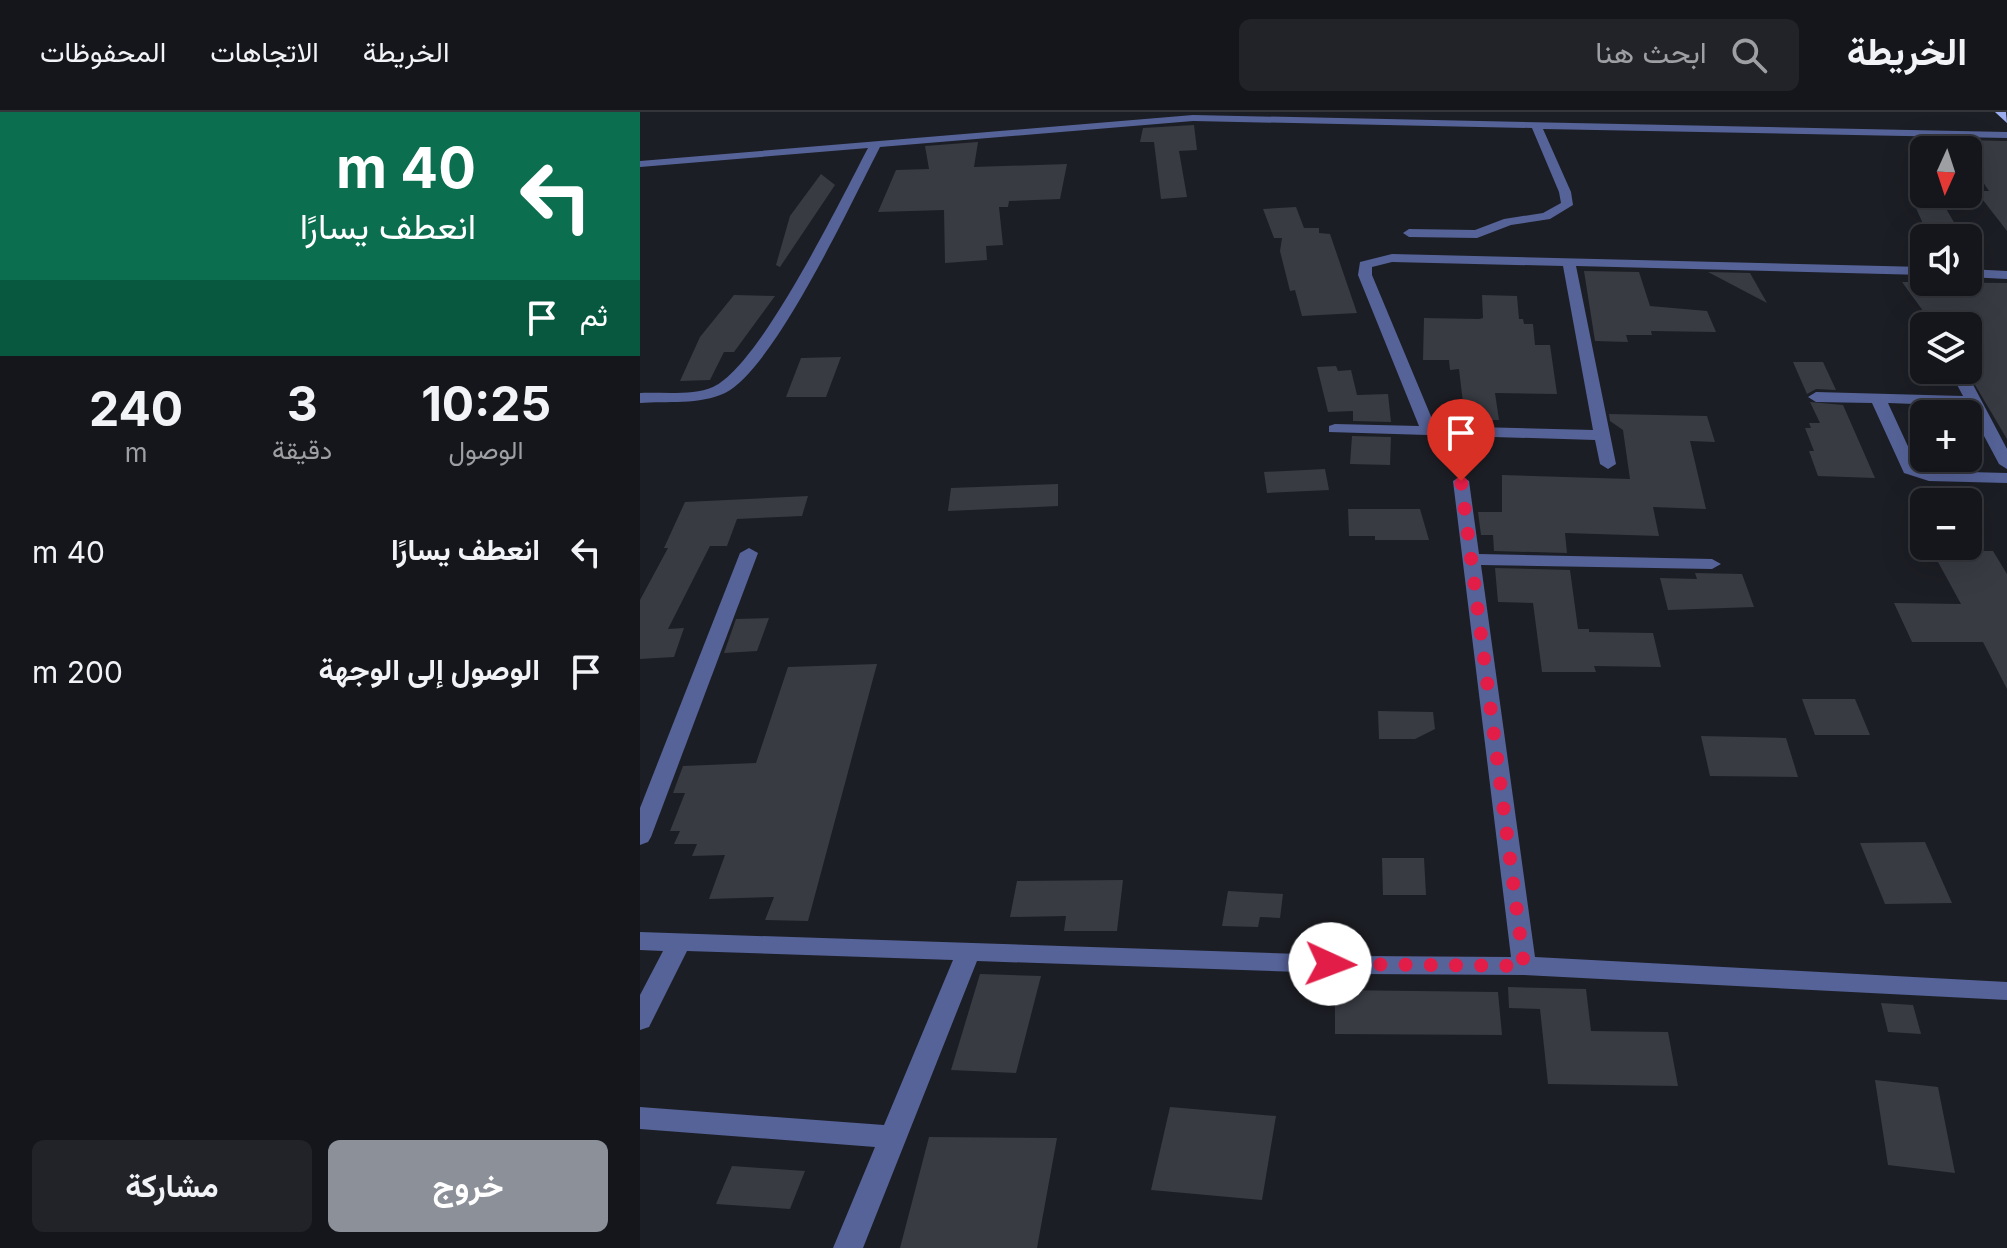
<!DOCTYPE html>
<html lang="ar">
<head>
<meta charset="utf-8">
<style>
	:root { --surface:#15161c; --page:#222329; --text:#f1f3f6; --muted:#9d9fa3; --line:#34353b; --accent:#8c9099 }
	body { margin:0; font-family:Inter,Vazirmatn,sans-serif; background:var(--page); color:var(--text); direction:rtl; height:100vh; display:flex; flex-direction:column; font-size:30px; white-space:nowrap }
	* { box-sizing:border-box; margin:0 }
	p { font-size:26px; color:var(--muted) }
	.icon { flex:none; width:44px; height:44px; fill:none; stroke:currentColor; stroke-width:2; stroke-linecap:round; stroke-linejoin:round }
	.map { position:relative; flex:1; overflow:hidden; direction:ltr }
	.sheet { display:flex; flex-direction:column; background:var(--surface); width:640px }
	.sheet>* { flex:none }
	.top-card { background:#0b6e4f; color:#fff; overflow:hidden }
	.needle { width:52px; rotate:183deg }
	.controls { position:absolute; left:1270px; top:24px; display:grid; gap:16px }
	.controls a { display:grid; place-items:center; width:72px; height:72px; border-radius:12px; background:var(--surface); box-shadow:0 8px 32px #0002,0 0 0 2px var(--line); font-size:40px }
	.pin { position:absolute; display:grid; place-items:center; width:68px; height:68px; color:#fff; margin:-82px -34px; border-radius:50% 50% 50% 0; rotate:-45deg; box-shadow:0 0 8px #0007 }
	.pin .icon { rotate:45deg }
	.me { position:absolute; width:88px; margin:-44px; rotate:92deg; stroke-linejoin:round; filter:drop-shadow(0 0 6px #0008) }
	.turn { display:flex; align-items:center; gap:28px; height:168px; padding:0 32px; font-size:36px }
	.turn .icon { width:104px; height:104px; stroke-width:2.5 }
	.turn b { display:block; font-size:56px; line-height:68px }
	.then { display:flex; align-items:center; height:76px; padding:0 32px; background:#0003; gap:16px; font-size:30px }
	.eta { display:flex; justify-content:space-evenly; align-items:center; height:136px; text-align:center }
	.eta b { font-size:48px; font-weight:700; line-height:56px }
	.button { display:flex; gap:16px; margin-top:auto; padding:16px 32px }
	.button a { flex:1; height:92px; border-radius:12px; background:var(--accent); color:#fff; font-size:32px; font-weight:700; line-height:92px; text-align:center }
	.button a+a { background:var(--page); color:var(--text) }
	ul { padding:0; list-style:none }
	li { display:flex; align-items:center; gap:24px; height:120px; padding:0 32px }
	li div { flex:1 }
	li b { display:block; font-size:30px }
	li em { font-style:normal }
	header { display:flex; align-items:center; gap:48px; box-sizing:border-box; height:112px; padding:0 40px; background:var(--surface); border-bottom:2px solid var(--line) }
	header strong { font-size:38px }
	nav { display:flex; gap:44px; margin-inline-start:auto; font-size:28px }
	.search { width:560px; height:72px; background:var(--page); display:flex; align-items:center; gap:20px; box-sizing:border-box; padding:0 28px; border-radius:12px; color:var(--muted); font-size:30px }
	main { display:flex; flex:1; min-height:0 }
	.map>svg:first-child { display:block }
</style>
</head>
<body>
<header>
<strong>الخريطة</strong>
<div class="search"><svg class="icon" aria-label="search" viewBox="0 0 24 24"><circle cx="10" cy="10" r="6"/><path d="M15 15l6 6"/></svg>ابحث هنا</div>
<nav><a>الخريطة</a><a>الاتجاهات</a><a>المحفوظات</a></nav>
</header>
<main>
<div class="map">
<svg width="1367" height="1136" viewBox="0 0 1367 1136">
	<rect width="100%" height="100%" fill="#1c1e25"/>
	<g fill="#383b42">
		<polygon points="554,13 557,38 539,39 547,85 521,87 514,30 500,30 503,16"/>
		<polygon points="1324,28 1367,29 1367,119 1336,79 1349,79 1328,48 1328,38 1321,38 1318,33 1327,33"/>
		<polygon points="338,30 334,55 427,52 420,87 369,89 368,95 359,95 363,133 346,134 347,148 305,151 304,98 238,100 256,58 289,57 285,34"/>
		<polygon points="181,62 195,73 140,155 136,153 150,104"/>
		<polygon points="1275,94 1305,95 1318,117 1285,116"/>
		<polygon points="656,95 664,116 679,116 679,121 690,122 717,201 662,204 655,178 650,179 640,139 642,126 634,126 623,97"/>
		<polygon points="944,159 999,160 1010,194 1067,199 1076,220 1011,219 1012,223 986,223 988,230 955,229"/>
		<polygon points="1068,160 1110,161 1127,191"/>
		<polygon points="1262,170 1367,171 1367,327 1328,261 1328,214 1294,214"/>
		<polygon points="94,183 135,184 94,240 84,240 70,268 40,269 60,225"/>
		<polygon points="842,183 877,184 879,207 883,207 884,212 893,212 895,233 910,233 917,282 855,281 859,308 825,308 819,257 810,258 809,248 783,248 784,206 839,207 843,206"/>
		<polygon points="201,245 186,285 146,285 161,246"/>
		<polygon points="1153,250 1183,250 1196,278 1176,277 1167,282"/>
		<polygon points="696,254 698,259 711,258 717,283 748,282 751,310 713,309 713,299 688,300 677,255"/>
		<polygon points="1170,290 1203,293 1235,366 1178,364 1169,339 1174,339 1165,316 1171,316 1169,311 1180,311"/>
		<polygon points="969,302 1067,304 1075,330 1050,329 1066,397 1013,395 1019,424 925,421 927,441 854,439 853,423 841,423 838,400 862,400 862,363 990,367 983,318 970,309"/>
		<polygon points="712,324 751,325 750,353 710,352"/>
		<polygon points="685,357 689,378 627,381 624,360"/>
		<polygon points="418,372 418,394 308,399 311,376"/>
		<polygon points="168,384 162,404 97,407 87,434 70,434 28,517 44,516 34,545 0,547 0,488 28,436 24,436 45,390"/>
		<polygon points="708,397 780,397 789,428 735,428 735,424 709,424"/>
		<polygon points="1292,439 1353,439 1367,462 1367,577 1343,530 1272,530 1254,491 1321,492"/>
		<polygon points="855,456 930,458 938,517 949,517 949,520 1013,521 1021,555 954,554 956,560 902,560 893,491 858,490"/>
		<polygon points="1055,461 1102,462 1114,495 1028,498 1020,466 1057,467"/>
		<polygon points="129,506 117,539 84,541 96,507"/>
		<polygon points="237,552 168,809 125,808 134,785 69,787 85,743 52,744 57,732 34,732 40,719 30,719 45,681 33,681 43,654 116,651 148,555"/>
		<polygon points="1162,587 1215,587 1230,623 1175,623"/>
		<polygon points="738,599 793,600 795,617 775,627 739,627"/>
		<polygon points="1061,624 1146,626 1158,665 1070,664"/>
		<polygon points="1285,730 1312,791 1245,792 1220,731"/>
		<polygon points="742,746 784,746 786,783 743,783"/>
		<polygon points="483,768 477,819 424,819 426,804 370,805 377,769"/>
		<polygon points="588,779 643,782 640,806 620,805 618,815 582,814"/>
		<polygon points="340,862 401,864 376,961 311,958"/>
		<polygon points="868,875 946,877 951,919 1028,920 1038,974 908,972 900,897 869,896"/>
		<polygon points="695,878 858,880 862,923 695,922"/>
		<polygon points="1241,891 1273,893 1281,922 1248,920"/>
		<polygon points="1235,968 1298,975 1315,1061 1248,1053"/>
		<polygon points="530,995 636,1004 622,1088 511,1078"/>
		<polygon points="289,1025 417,1026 397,1136 260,1136"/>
		<polygon points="92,1054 165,1059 150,1097 76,1092"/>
	</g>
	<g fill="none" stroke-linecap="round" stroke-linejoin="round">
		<g fill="#566398" fill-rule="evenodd">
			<path d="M 553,3 L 1367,20 L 1367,26 L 903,17 L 931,80 L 933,93 L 910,107 L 871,113 L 837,126 L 769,125 L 763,121 L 769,117 L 835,118 L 864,107 L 903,101 L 921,91 L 919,80 L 892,16 L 553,9 L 240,35 C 212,89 134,257 85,281 C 60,293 26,289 0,291 L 0,281 C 22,280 52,284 73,275 C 120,254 201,87 228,36 L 0,55 L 0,49 Z"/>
			<path d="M 752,142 L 1284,155 L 1284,163 L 936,154 L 976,352 L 968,357 L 960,352 L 955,328 L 689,320 L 689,314 L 695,312 L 779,314 L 718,163 L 720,150 ZM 752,150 L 923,154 L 953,318 L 795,314 L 732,163 L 732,155 Z"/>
			<polygon points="1328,157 1367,159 1367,167 1328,165"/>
			<polygon points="1321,260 1329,265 1367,337 1367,357 1359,352 1328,294 1248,291 1277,354 1291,359 1367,361 1367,371 1289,369 1264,361 1232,291 1176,290 1168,285 1176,280 1323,284 1313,265"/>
			<polygon points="821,364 829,369 839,442 1072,447 1081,452 1072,457 841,453 895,845 1367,870 1367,888 884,863 720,862 337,849 223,1136 193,1136 235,1035 0,1017 0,995 244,1013 313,848 47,839 9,915 0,918 0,883 23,839 0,838 0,820 720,844 871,845 813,369"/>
			<polygon points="109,436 118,441 11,725 8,730 0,733 0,696 100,441"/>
		</g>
		<polygon fill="#9badee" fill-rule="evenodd" points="1355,0 1366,0 1367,11"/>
	</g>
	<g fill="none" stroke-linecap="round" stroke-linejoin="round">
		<polyline stroke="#e11d48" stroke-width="14" stroke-dasharray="0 25.2" points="690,852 884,854 821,369"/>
	</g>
</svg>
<div class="controls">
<a><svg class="needle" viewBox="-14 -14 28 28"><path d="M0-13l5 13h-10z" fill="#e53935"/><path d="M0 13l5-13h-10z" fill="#9d9fa3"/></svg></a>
<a><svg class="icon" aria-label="sound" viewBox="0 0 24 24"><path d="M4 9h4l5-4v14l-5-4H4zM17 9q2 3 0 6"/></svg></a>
<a><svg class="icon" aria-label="layers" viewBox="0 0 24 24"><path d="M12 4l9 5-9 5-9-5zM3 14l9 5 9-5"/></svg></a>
<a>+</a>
<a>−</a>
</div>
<div class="pin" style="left:821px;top:369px;background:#d93025"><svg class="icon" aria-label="arrive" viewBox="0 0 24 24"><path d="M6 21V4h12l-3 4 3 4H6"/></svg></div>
<svg class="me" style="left:690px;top:852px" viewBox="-20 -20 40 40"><circle r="19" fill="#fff"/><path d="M0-13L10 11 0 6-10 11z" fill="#e11d48"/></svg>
</div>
<section class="sheet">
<div class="top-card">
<div class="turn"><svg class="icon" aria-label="left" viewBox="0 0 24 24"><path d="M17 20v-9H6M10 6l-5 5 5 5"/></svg><div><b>40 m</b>انعطف يسارًا</div></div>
<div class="then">ثم<svg class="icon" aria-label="arrive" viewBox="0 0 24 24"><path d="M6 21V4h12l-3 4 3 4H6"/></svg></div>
</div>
<div class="eta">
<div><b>10:25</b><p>الوصول</p></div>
<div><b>3</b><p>دقيقة</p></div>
<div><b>240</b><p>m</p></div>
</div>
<ul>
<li><svg class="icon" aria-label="left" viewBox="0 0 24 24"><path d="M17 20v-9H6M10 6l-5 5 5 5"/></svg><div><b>انعطف يسارًا</b></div><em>40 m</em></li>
<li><svg class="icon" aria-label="arrive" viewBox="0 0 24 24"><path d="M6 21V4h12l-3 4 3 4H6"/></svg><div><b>الوصول إلى الوجهة</b></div><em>200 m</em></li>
</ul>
<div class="button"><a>خروج</a><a>مشاركة</a></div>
</section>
</main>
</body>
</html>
